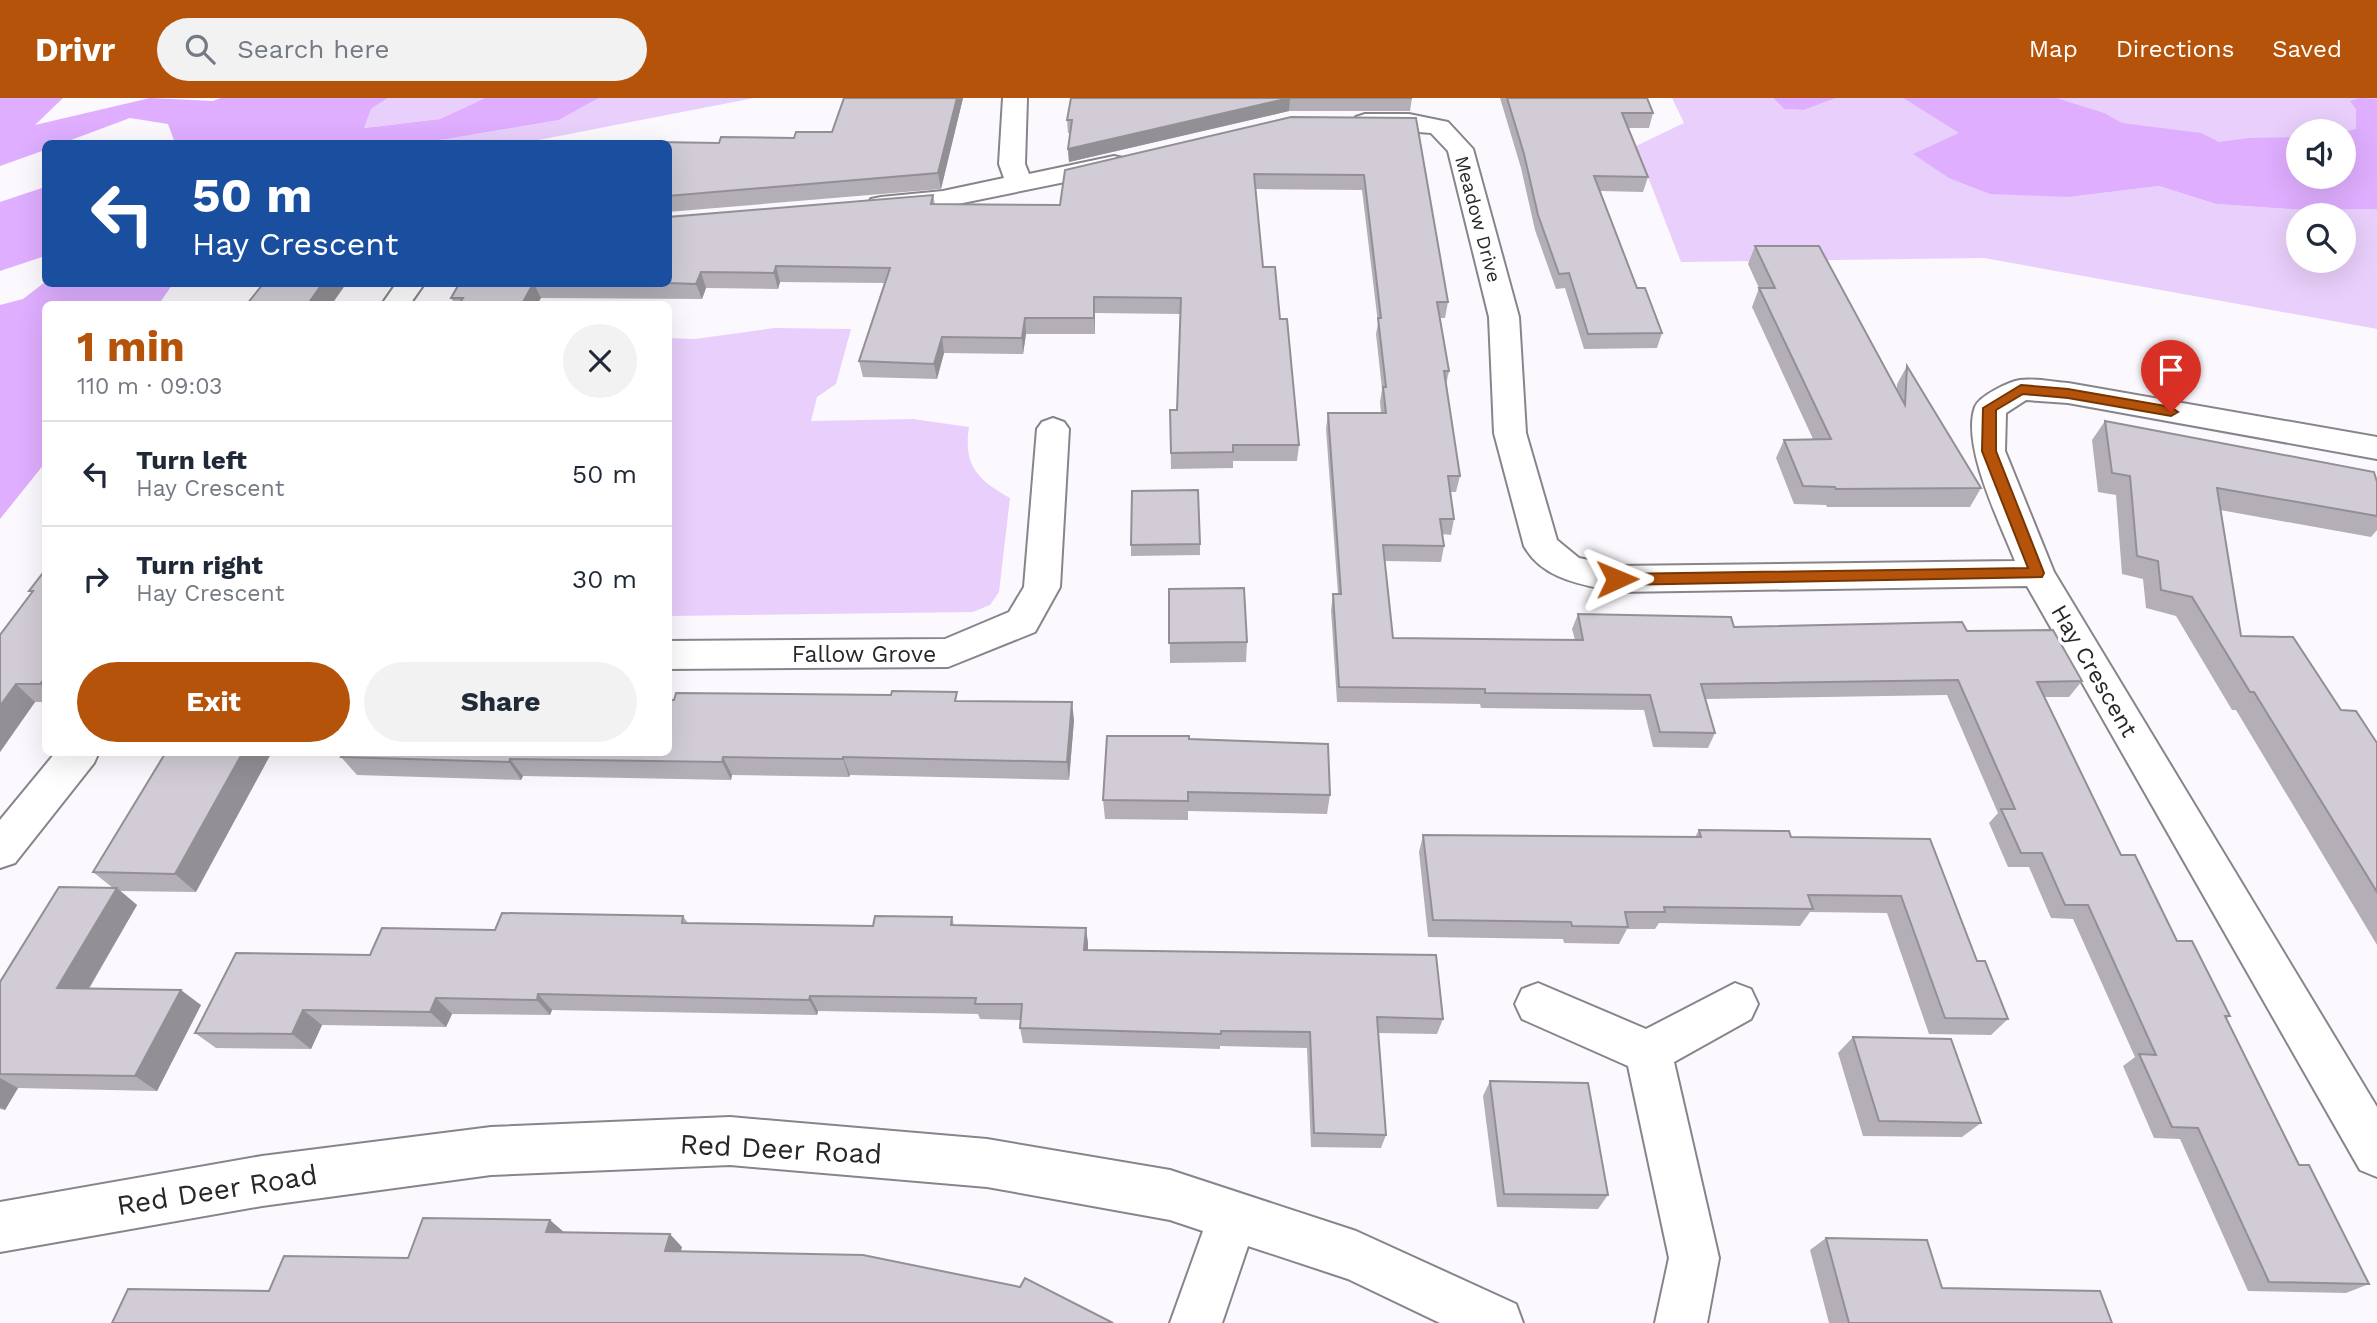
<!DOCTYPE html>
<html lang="en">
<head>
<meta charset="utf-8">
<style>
	:root { --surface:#fff; --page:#f2f2f3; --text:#1f2937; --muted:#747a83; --line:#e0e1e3; --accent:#b45309 }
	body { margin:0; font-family:"Work Sans",sans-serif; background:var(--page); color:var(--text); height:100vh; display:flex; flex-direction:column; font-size:26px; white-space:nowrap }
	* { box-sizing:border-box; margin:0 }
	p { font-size:23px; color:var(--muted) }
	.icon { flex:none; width:38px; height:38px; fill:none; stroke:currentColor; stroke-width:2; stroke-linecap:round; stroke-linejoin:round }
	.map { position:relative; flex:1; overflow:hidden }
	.panel { position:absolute; left:42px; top:203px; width:630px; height:455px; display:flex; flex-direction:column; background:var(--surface); border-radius:10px; box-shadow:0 7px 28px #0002 }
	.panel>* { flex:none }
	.guide { position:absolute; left:42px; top:42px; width:630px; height:147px; border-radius:10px; box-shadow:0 7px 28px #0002; background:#1a4fa0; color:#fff; overflow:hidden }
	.controls { position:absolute; left:2286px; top:21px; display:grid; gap:14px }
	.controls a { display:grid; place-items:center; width:70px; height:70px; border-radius:50%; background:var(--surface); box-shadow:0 7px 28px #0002; font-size:35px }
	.pin { position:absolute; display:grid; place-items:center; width:60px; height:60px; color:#fff; margin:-72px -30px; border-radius:50% 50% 50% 0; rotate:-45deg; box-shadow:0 0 7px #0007 }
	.pin .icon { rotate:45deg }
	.me { position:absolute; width:77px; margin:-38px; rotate:89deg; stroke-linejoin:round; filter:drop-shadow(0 0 5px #0008) }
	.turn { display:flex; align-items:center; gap:24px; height:147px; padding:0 35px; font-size:32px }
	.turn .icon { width:91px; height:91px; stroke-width:2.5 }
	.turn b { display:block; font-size:49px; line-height:60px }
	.round { display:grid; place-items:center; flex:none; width:74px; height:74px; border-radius:37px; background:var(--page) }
	.overview { display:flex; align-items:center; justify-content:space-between; height:119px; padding:0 35px }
	h1 { font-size:42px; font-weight:700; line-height:52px; color:var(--accent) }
	.primary-button { display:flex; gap:14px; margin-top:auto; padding:14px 35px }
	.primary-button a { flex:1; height:80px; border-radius:42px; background:var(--accent); color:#fff; font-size:28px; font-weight:700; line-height:80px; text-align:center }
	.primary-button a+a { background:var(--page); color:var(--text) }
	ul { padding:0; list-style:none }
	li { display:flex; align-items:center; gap:21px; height:105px; padding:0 35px; border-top:2px solid var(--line) }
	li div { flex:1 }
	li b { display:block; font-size:26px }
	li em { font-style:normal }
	header { display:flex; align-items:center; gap:42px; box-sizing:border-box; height:98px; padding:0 35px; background:var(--accent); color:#fff }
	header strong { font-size:33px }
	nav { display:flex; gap:38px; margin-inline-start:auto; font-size:24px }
	.search { width:490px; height:63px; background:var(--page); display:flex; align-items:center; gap:18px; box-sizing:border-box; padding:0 24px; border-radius:38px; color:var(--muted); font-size:26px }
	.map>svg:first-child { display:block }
</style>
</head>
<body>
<header>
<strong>Drivr</strong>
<div class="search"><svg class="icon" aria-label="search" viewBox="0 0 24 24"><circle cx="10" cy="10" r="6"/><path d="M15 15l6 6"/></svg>Search here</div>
<nav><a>Map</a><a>Directions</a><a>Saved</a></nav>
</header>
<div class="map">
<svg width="2377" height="1225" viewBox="0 0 2377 1225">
	<rect width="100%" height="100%" fill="#fcf9fe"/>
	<g fill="#e9cffb" fill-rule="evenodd">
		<polygon points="388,0 485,0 440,21 363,30 371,11"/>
		<polygon points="599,0 754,0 523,45 402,46 447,41 559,22"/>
		<path d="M 1672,0 L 1773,0 L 1784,11 L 1804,12 L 1836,0 L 1903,0 L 1960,35 L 1914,56 L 2069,99 L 2159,88 L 2216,106 L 2304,112 L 2377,111 L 2377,231 L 1984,160 L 1681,164 L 1636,48 L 1684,25 ZM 2298,117 L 2343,117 L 2343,163 L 2298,163 Z"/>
		<polygon points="1999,0 2377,0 2377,57 2343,58 2343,33 2298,33 2298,58 2136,51"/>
		<path d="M 774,230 L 851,231 L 836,286 L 817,299 L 811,323 L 913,321 L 969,329 C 963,368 978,382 1010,400 L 999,494 L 990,507 L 973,514 L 669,518 L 669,240 L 695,241 Z"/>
	</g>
	<g fill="#dfaeff">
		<polygon points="0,0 63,0 35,27 150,0 213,3 221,0 388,0 371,11 364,30 440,21 485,0 599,0 559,22 447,41 402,46 175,45 168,26 130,20 63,45 46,46 45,52 0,68"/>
		<polygon points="1773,0 1836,0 1804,12 1784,11"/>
		<polygon points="1903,0 2056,0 2104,15 2122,25 2201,35 2219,44 2249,40 2298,39 2298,79 2343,79 2343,34 2356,31 2356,11 2350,3 2360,0 2377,1 2377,111 2304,112 2216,106 2159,88 2069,99 1990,96 1949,80 1913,56 1959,35"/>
		<polygon points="45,89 45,158 0,173 0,104"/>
		<polygon points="45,184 172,187 159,206 46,206 45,365 0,421 0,207 23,201"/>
	</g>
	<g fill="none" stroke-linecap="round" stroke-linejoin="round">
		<defs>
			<g id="minor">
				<polygon points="1003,0 1027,0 1025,66 1029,76 1114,58 1123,60 1127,66 1123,72 1114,74 943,109 881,115 871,113 867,107 871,101 881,99 943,93 1004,80 999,66"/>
				<path d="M 1365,16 L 1409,16 L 1448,24 L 1473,51 L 1519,219 L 1526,335 L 1557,442 L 1579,460 L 1617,468 L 2015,463 C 2000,425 1961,347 1975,309 C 1979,298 2008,284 2020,282 C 2035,280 2053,284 2068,285 L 2377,339 L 2377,361 L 2068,305 L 2026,302 L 2006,315 L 2005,353 L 2054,474 L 2377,1009 L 2377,1079 L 2360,1072 L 2027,488 L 1617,494 C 1582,486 1543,482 1524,448 L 1494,335 L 1489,219 L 1448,53 L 1431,35 L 1356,29 L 1352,24 L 1356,19 Z"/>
				<polygon points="396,186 424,186 410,206 382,206"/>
				<polygon points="1053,320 1064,324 1069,331 1060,489 1035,534 948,569 668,571 668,543 945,541 1009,514 1024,489 1037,331 1042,324"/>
				<polygon points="56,654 99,654 94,665 15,765 0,770 0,722"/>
				<polygon points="1538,885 1646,931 1735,885 1751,891 1758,906 1751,921 1674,964 1719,1160 1707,1225 1655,1225 1669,1160 1628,968 1522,921 1515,906 1522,891"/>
				<polygon points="730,1019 987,1041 1170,1072 1356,1133 1516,1206 1523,1225 1440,1225 1348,1181 1248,1148 1222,1225 1170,1225 1203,1133 1170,1122 987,1089 730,1067 491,1077 262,1108 0,1154 0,1104 262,1058 491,1029"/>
			</g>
		</defs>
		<use href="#minor" stroke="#88848b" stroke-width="4"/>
		<use href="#minor" fill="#fff" fill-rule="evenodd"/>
	</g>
	<g fill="#b4afb7">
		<polygon points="963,0 941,91 668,114 668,46 719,45 794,40 832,34"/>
		<polygon points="1071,0 1412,0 1410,13 1289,13 1069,64 1068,51 1070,35 1068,35 1067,22"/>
		<polygon points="1500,0 1647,0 1653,15 1649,30 1628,30 1648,79 1643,94 1600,93 1637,190 1662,235 1657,250 1584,251 1565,190 1556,191 1535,132 1521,70"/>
		<polygon points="1416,20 1448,204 1445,220 1440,220 1449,273 1446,287 1460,378 1456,394 1450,394 1454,421 1451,437 1442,436 1444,448 1441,464 1385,463 1393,540 1575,542 1572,531 1578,516 1734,529 1967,533 2082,583 2069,599 2044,599 2121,757 2177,843 2230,918 2226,921 2299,1067 2369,1186 2346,1195 2248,1193 2180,1041 2154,1040 2123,968 2135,959 2073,821 2051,820 2029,769 2008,769 1989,725 1998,715 1947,597 1706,601 1715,635 1708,650 1653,649 1644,612 1481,610 1480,606 1337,604 1331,512 1333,496 1338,496 1326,331 1328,315 1381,315 1380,304 1382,291 1376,236 1378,225 1362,92 1256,91 1263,169 1280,221 1299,347 1297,363 1233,363 1233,370 1171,371 1170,312 1177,312 1180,216 1095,215 1095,236 1026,236 1023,256 944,255 937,281 863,279 859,263 884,185 780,184 778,191 706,190 702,201 541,200 537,206 455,206 451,200 459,186 668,186 933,97 935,106 1060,107"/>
		<polygon points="1755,148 1897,292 1897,286 1907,268 1981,390 1970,409 1827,409 1826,407 1794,406 1776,360 1784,342 1813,341 1752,209 1759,190 1748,166"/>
		<polygon points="2105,323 2377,384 2377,432 2371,439 2220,412 2241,538 2341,612 2377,645 2377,847 2236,612 2232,612 2176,518 2146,510 2143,481 2122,476 2116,397 2098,394 2092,342"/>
		<polygon points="1200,446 1200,457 1131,458 1131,447"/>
		<polygon points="46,471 46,604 35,604 0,654 0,537 32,495 29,493"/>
		<polygon points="1169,491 1247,544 1246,564 1170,565"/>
		<polygon points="959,603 1074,622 1069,682 850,677 849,679 732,677 731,682 523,678 521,682 357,677 341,659"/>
		<polygon points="1189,641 1330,697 1327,716 1188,713 1188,722 1105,721 1103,702"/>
		<polygon points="166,654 196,794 120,793 137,807 89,891 201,907 157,993 18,990 5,1012 0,1011 0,884 113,790 93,774"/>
		<polygon points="1699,732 1791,739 1930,741 1977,863 2008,921 1991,937 1929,936 1887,815 1810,814 1800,828 1659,825 1655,831 1627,831 1619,846 1564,845 1563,841 1428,839 1419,754 1423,737 1695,739"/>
		<polygon points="683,818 688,825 873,828 952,819 954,827 1086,830 1088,846 1088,852 1443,921 1437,936 1378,935 1386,1037 1381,1050 1311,1049 1307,950 1220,948 1220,951 1023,945 1020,930 1021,922 980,921 978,916 818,913 817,917 552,912 550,917 452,916 446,929 322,927 311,951 216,950 195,935 370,857 495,832"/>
		<polygon points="1853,939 1981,1025 1962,1039 1863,1038 1838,955"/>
		<polygon points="1490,983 1608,1097 1598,1111 1497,1109 1483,998"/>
		<polygon points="1826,1140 1942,1190 2112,1225 1829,1225 1810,1152"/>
	</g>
	<g fill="#928f95">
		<polygon points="957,0 963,0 941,91 938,75"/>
		<polygon points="1290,0 1289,13 1069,64 1068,51"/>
		<polygon points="776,168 780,184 778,191 774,175"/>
		<polygon points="701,174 706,190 702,201 696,186"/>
		<polygon points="322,186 346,186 332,206 308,206"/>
		<polygon points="533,186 534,186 541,200 537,206 522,206"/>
		<polygon points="1094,199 1095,215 1095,236 1094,220"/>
		<polygon points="1025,220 1026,236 1023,256 1022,240"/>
		<polygon points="942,239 944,255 937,281 934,266"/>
		<polygon points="46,579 46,591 40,586"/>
		<polygon points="16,586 35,604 0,654 0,608"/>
		<polygon points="1072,604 1074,622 1069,682 1067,664"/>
		<polygon points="243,654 272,654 196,794 175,776"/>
		<polygon points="723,659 732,677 731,682 722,664"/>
		<polygon points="843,659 850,677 849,679 843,661"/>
		<polygon points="510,661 523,678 521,682 509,664"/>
		<polygon points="117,790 137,807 80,905 57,890"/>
		<polygon points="1086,830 1088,846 1087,868 1084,852"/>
		<polygon points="181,892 201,907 157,993 135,978"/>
		<polygon points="538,896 552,912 550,917 537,902"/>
		<polygon points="810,898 818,913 817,917 809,902"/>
		<polygon points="436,900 452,916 446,929 430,914"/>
		<polygon points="303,912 322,927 311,951 292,936"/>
		<polygon points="0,980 18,990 5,1012 0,1009"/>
		<polygon points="550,1122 565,1135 546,1134"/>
		<polygon points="670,1136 682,1149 678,1165 665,1153"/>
	</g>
	<g fill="#d1ccd5" stroke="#928f95" stroke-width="2">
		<polygon points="844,0 957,0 938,75 668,98 668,46 656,46 657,44 719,45 721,39 794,40 796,34 832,34"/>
		<polygon points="1071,0 1412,0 1290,0 1068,51 1072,22 1067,22"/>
		<polygon points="1507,0 1647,0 1653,15 1622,15 1648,79 1594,78 1637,190 1645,190 1662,235 1588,236 1569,175 1559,176 1538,117 1524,56"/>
		<polygon points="1291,19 1416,20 1448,204 1437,204 1449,273 1444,273 1460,378 1448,378 1454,421 1440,421 1444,448 1383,447 1393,540 1583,542 1578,516 1731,519 1734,529 1962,524 1967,533 2053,532 2082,583 2037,584 2121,757 2135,757 2177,843 2192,843 2230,918 2225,918 2299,1067 2309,1067 2369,1186 2269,1184 2198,1030 2172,1029 2139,956 2156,957 2088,807 2065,807 2042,755 2021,755 2001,711 2015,711 1958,582 1701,586 1715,635 1660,634 1650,597 1485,595 1485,591 1339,589 1333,496 1341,496 1328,315 1386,315 1383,289 1386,289 1378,220 1381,220 1364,77 1254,76 1263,169 1275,169 1280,221 1287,221 1299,347 1233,347 1233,354 1171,355 1170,312 1177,312 1181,200 1094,199 1094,220 1025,220 1022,240 942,239 934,266 859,263 890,170 776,168 774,175 701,174 696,186 668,185 668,119 933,97 931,106 1060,107 1065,72"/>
		<polygon points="1755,148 1819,148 1905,307 1907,268 1981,390 1836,391 1835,389 1803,388 1784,342 1831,341 1759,190 1775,190"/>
		<polygon points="263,186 322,186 308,206 247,206"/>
		<polygon points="459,186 533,186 522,206 459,206 463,200 451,200"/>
		<polygon points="2105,323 2374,374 2377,384 2377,418 2217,390 2241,538 2293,539 2341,612 2356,613 2377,645 2377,794 2254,594 2250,594 2192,499 2161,492 2158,463 2137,458 2130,378 2112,375"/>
		<polygon points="1198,392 1200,446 1131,447 1132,393"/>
		<polygon points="46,471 46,579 40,586 16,586 0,608 0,537 33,493 29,493"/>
		<polygon points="1244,490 1247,544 1169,545 1169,491"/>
		<polygon points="892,593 957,594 955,603 1072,604 1067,664 843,659 843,661 723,659 722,664 510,661 509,664 341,659 344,654 668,654 668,602 674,602 676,595 891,597"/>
		<polygon points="1107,638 1189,638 1189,641 1328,646 1330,697 1188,694 1188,703 1103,702"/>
		<polygon points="166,654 243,654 175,776 93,774"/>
		<polygon points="1699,732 1789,733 1791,739 1930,741 1977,863 1985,863 2008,921 1945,920 1901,798 1808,797 1813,811 1664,809 1665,814 1625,814 1628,829 1572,828 1571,824 1433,822 1423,737 1701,739"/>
		<polygon points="59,789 117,790 57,890 181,892 135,978 0,976 0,884"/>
		<polygon points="502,815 683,818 682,825 873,828 875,818 952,819 951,827 1086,830 1084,852 1436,857 1443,921 1377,919 1386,1037 1314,1035 1310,934 1221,933 1221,936 1020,930 1022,906 975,906 976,900 810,898 809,902 538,896 537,902 436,900 430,914 303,912 292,936 195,935 236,855 370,857 382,830 495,832"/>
		<polygon points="1853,939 1951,941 1981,1025 1879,1023"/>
		<polygon points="1490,983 1588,985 1608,1097 1504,1096"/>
		<polygon points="423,1120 550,1122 546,1134 670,1136 665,1153 863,1157 1020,1189 1025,1180 1113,1225 112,1225 128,1191 269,1193 284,1158 408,1160"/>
		<polygon points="1826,1140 1927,1142 1942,1190 2100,1193 2112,1225 1849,1225"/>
	</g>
	<polygon fill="#b45309" stroke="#753606" stroke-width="2" points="2021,287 2068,291 2171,309 2178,314 2171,318 2068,300 2023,296 1996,312 1996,353 2044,475 2042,479 1617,487 1609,481 1617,476 2028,470 1982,353 1983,310"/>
	<g text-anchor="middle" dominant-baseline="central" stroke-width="7" stroke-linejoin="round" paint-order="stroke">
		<g font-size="19" fill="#282629" stroke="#fff">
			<text transform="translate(1478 121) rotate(75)">Meadow Drive</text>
		</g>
		<g font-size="23" fill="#282629" stroke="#fff">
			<text x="864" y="556">Fallow Grove</text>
			<text transform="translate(2094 573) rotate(60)">Hay Crescent</text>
		</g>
		<g font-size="28" fill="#282629" stroke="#fff">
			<text transform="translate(781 1051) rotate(3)">Red Deer Road</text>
			<text transform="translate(217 1092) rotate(-9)">Red Deer Road</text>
		</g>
	</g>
</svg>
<div class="controls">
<a><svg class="icon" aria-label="sound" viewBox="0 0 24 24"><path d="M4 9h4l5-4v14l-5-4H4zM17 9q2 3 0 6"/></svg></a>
<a><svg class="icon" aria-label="search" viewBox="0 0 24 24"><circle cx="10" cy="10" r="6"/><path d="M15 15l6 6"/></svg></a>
</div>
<div class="pin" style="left:2171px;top:314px;background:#d93025"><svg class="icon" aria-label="arrive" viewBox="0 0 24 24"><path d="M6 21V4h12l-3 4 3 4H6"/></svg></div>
<svg class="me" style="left:1617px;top:481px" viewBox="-20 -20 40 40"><path d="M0-17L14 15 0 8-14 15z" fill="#b45309" stroke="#fff" stroke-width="4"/></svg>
<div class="guide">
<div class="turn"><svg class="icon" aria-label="left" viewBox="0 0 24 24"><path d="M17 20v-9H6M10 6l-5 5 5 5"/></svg><div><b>50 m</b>Hay Crescent</div></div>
</div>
<section class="panel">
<div class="overview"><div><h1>1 min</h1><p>110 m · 09:03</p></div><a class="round"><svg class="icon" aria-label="close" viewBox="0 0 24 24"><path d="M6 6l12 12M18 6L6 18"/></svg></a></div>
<ul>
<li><svg class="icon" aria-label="left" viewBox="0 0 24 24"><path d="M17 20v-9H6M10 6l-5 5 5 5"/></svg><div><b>Turn left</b><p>Hay Crescent</p></div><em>50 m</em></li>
<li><svg class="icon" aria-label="right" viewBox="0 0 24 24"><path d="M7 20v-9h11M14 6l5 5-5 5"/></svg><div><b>Turn right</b><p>Hay Crescent</p></div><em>30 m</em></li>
</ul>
<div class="primary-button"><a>Exit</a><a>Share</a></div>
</section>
</div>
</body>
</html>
